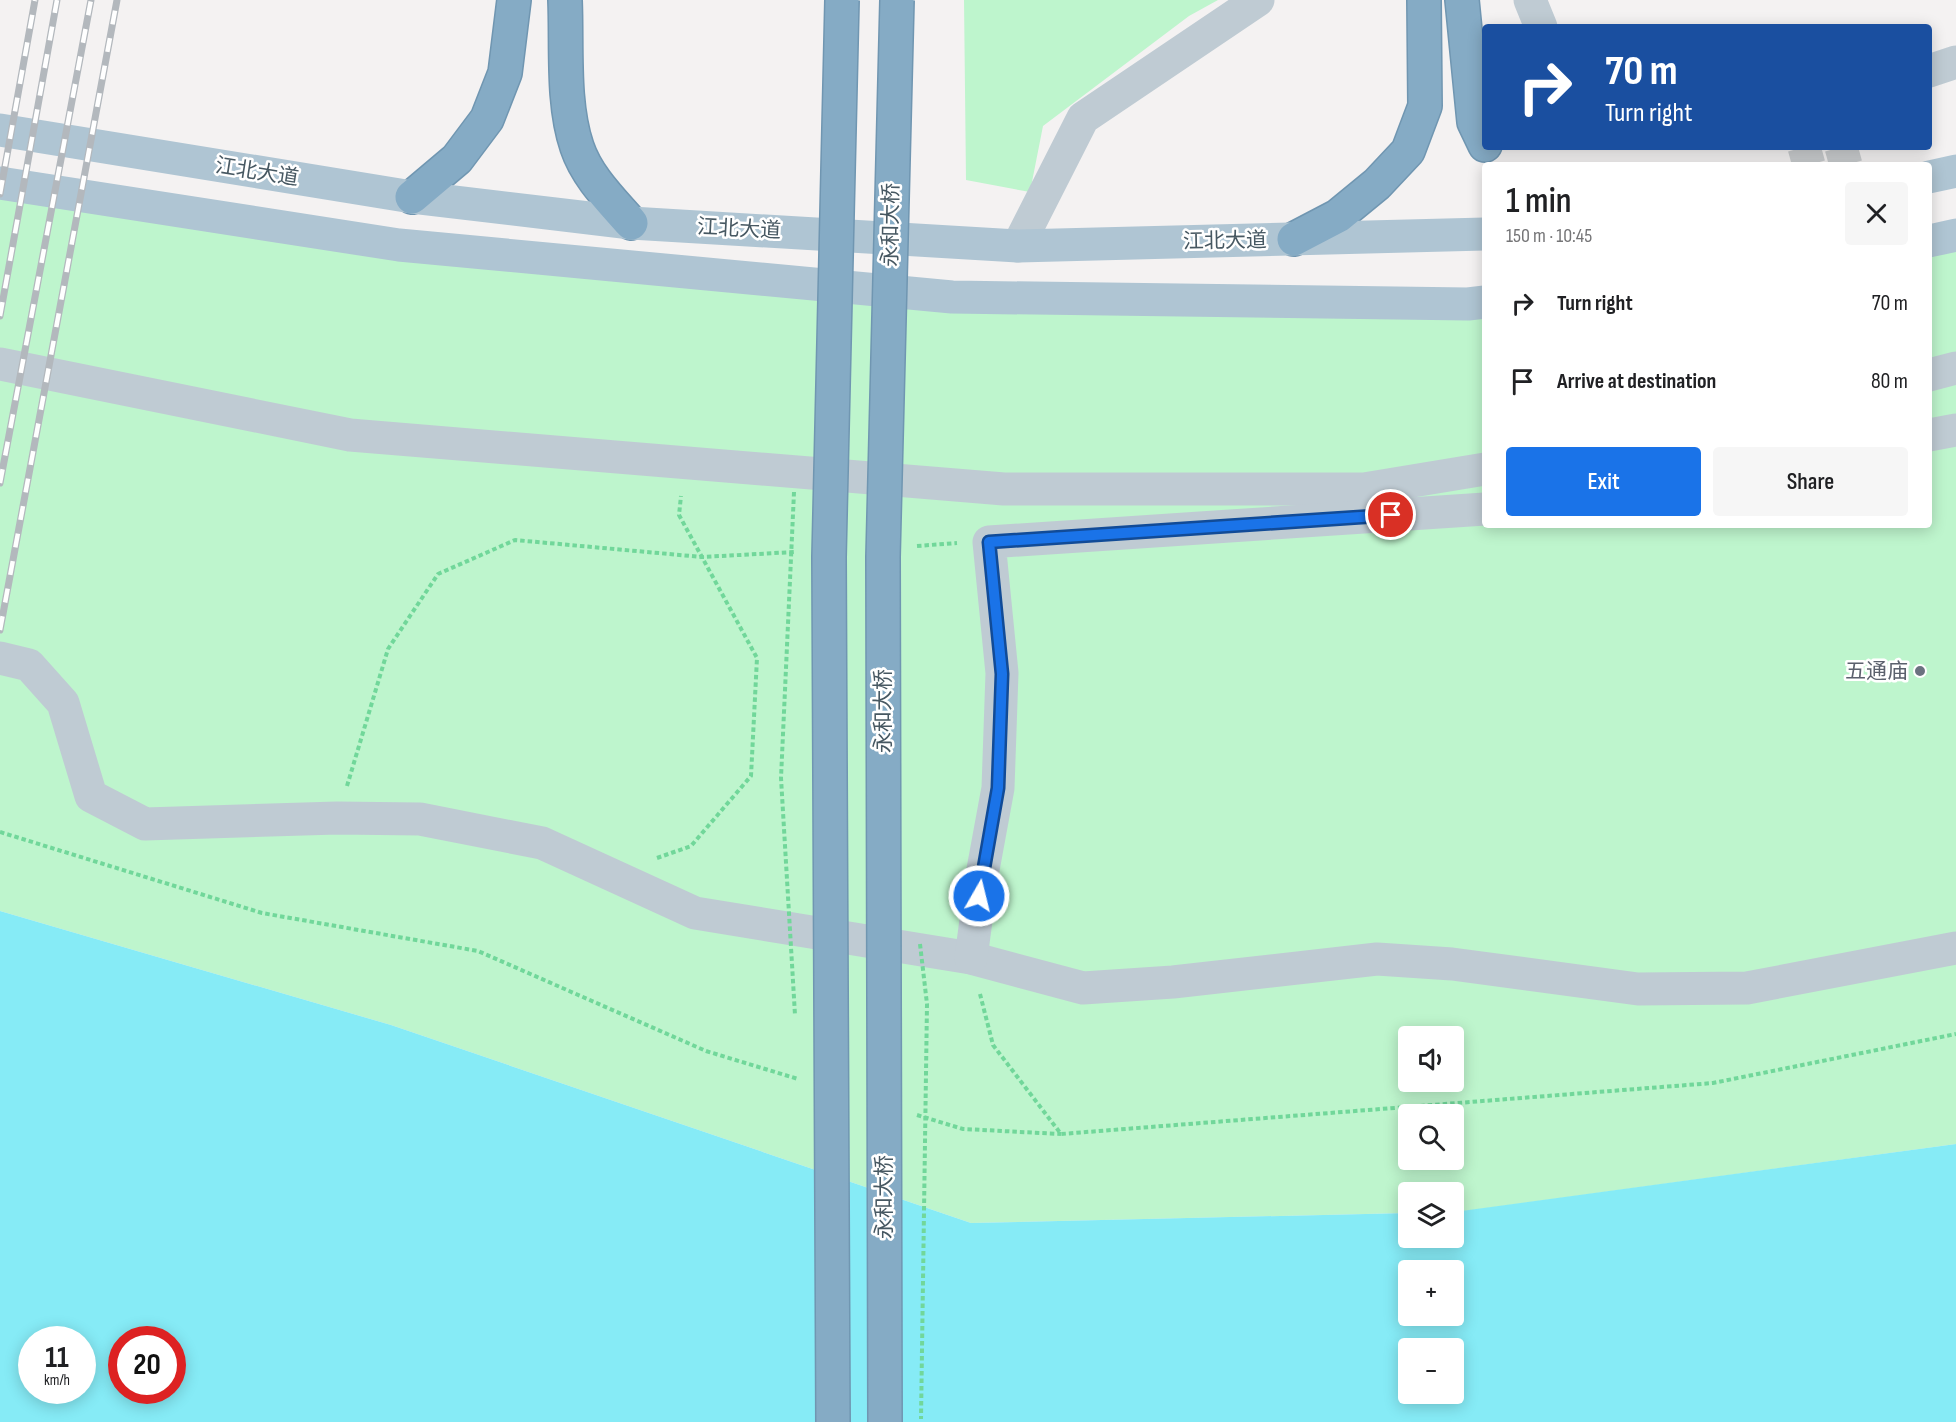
<!DOCTYPE html>
<html lang="en">
<head>
<meta charset="utf-8">
<style>
	:root { --surface:#fff; --page:#f6f6f6; --text:#202124; --muted:#757577; --accent:#1a73e8 }
	body { margin:0; font-family:"Sofia Sans Condensed","Noto Sans SC",sans-serif; background:var(--page); color:var(--text); height:100vh; display:flex; flex-direction:column; font-size:22px; white-space:nowrap }
	* { box-sizing:border-box; margin:0 }
	p { font-size:20px; color:var(--muted) }
	.icon { flex:none; width:33px; height:33px; fill:none; stroke:currentColor; stroke-width:2; stroke-linecap:round; stroke-linejoin:round }
	.map { position:relative; flex:1; overflow:hidden }
	.panel { position:absolute; left:1482px; top:162px; width:450px; height:366px; display:flex; flex-direction:column; background:var(--surface); border-radius:6px; box-shadow:0 3px 15px #0003 }
	.panel>* { flex:none }
	.banner { position:absolute; left:1482px; top:24px; width:450px; height:126px; border-radius:6px; box-shadow:0 3px 15px #0003; background:#1a4fa0; color:#fff; overflow:hidden }
	.controls { position:absolute; left:1398px; top:1026px; display:grid; gap:12px }
	.controls a { display:grid; place-items:center; width:66px; height:66px; border-radius:6px; background:var(--surface); box-shadow:0 3px 15px #0003; font-size:30px }
	.speed { position:absolute; left:18px; top:1326px; display:flex; gap:12px; font-size:30px; font-weight:700; text-align:center }
	.speed>* { display:grid; place-content:center; width:78px; height:78px; border-radius:50%; background:var(--surface); box-shadow:0 3px 15px #0003; line-height:1 }
	.speed small { font-size:15px; font-weight:400 }
	.speed .limit { border:9px solid #d22; background:#fff; color:#111 }
	.pin { position:absolute; display:grid; place-items:center; width:51px; height:51px; color:#fff; margin:-26px; border:3px solid #fff; border-radius:50%; box-shadow:0 2px 6px #0007 }
	.me { position:absolute; width:66px; margin:-33px; rotate:8deg; stroke-linejoin:round; filter:drop-shadow(0 0 4px #0008) }
	.turn { display:flex; align-items:center; gap:21px; height:126px; padding:0 24px; font-size:27px }
	.turn .icon { width:78px; height:78px; stroke-width:2.5 }
	.turn b { display:block; font-size:42px; line-height:51px }
	.round { display:grid; place-items:center; flex:none; width:63px; height:63px; border-radius:6px; background:var(--page) }
	.head { display:flex; align-items:center; justify-content:space-between; height:102px; padding:0 24px }
	h1 { font-size:36px; font-weight:600; line-height:45px }
	.action { display:flex; gap:12px; margin-top:auto; padding:12px 24px }
	.action a { flex:1; height:69px; border-radius:6px; background:var(--accent); color:#fff; font-size:24px; font-weight:600; line-height:69px; text-align:center }
	.action a+a { background:var(--page); color:var(--text) }
	ul { padding:0; list-style:none }
	li { display:flex; align-items:center; gap:18px; height:78px; padding:0 24px }
	li div { flex:1 }
	li b { display:block; font-size:22px }
	li em { font-style:normal }
	.map>svg:first-child { display:block }
</style>
</head>
<body>
<div class="map">
<svg width="1956" height="1422" viewBox="0 0 1956 1422">
	<rect width="100%" height="100%" fill="#f4f2f2"/>
	<g fill="#bef5cd" fill-rule="evenodd">
		<polygon points="964,0 1218,0 1189,16 1043,126 1030,192 966,180"/>
		<path d="M 0,183 L 951,297 L 1485,302 L 1485,525 L 1929,525 L 1929,241 L 1956,235 L 1956,1144 L 1458,1212 L 1454,1212 L 1454,1192 L 1408,1192 L 1408,1213 L 971,1223 L 391,1025 L 0,911 ZM 1408,1036 L 1454,1036 L 1454,1082 L 1408,1082 ZM 1408,1114 L 1454,1114 L 1454,1160 L 1408,1160 Z"/>
	</g>
	<path fill="#86ebf6" fill-rule="evenodd" d="M 0,911 L 391,1025 L 971,1223 L 1408,1213 L 1408,1238 L 1454,1238 L 1454,1212 L 1956,1144 L 1956,1422 L 0,1422 ZM 1408,1270 L 1454,1270 L 1454,1316 L 1408,1316 ZM 32,1340 L 82,1340 L 82,1390 L 32,1390 ZM 122,1340 L 172,1340 L 172,1390 L 122,1390 ZM 1408,1348 L 1454,1348 L 1454,1394 L 1408,1394 Z"/>
	<g fill="none" stroke-linecap="round" stroke-linejoin="round">
		<g stroke="#c9ccce" stroke-width="33" stroke-dasharray="33 16" stroke-linecap="butt">
			<polyline points="1804,147 1809,165"/>
			<polyline points="1841,147 1846,165"/>
		</g>
		<defs>
			<g id="highway">
				<path d="M 565,0 C 567,47 562,103 577,147 C 587,177 611,200 631,223"/>
				<polyline points="1462,0 1474,122 1485,145"/>
				<polyline points="412,197 457,159 487,119 505,73 514,0"/>
				<polyline points="1294,239 1338,216 1377,184 1408,151 1425,106 1424,0"/>
			</g>
		</defs>
		<use href="#highway" stroke="#7096b1" stroke-width="36"/>
		<g stroke="#71d79a" stroke-width="4" stroke-dasharray="4.5 3" stroke-linecap="butt">
			<polyline points="917,546 957,543"/>
			<polyline points="347,786 388,649 438,574 515,540 702,557 795,552"/>
			<polyline points="0,832 262,913 478,951 706,1051 798,1079"/>
			<polyline points="657,858 691,846 751,776 757,658 679,515 681,496"/>
			<polyline points="980,994 993,1045 1061,1134 1713,1083 1956,1034"/>
			<polyline points="917,1115 963,1129 1061,1134"/>
		</g>
		<g stroke="#bfcbd3" stroke-width="33">
			<polyline points="1530,0 1541,27"/>
			<polyline points="1929,71 1956,62"/>
			<polyline points="1018,246 1083,118 1258,0"/>
			<polyline points="0,364 350,435 1004,489 1364,489 1485,469"/>
			<polyline points="1929,375 1956,368"/>
			<polyline points="1929,435 1956,430"/>
			<polyline points="0,658 29,665 63,703 91,796 145,824 337,818 420,819 542,843 695,913 971,958 1083,988 1173,982 1377,959 1452,964 1638,989 1747,988 1956,948"/>
			<polyline points="971,958 982,875 998,788 1002,673 989,542 1485,509"/>
		</g>
		<g stroke="#afc5d3" stroke-width="33">
			<polyline points="0,130 412,197 631,223 1018,246 1485,234"/>
			<polyline points="1929,177 1956,171"/>
			<polyline points="0,183 399,245 952,297 1468,304 1485,302"/>
			<polyline points="1929,241 1956,235"/>
		</g>
		<use href="#highway" stroke="#85abc5" stroke-width="33"/>
		<defs>
			<g id="rail">
				<polyline points="0,194 35,0"/>
				<polyline points="0,316 57,0"/>
				<polyline points="0,483 91,0"/>
				<polyline points="0,630 117,0"/>
			</g>
		</defs>
		<use href="#rail" stroke="#b3b8bd" stroke-width="7"/>
		<use href="#rail" stroke="#fff" stroke-width="4.5" stroke-dasharray="14" stroke-linecap="butt"/>
		<defs>
			<g id="highway-bridge">
				<polyline points="833,1422 829,557 842,0"/>
				<polyline points="885,1422 883,557 897,0"/>
			</g>
		</defs>
		<use href="#highway-bridge" stroke="#7096b1" stroke-width="36" stroke-linecap="butt"/>
		<g stroke="#71d79a" stroke-width="4" stroke-dasharray="4.5 3" stroke-linecap="butt">
			<polyline points="794,492 781,778 795,1015"/>
			<polyline points="920,944 927,1004 921,1419"/>
		</g>
		<use href="#highway-bridge" stroke="#85abc5" stroke-width="33"/>
	</g>
	<g fill="none" stroke-linecap="round" stroke-linejoin="round">
		<defs>
			<polyline id="route" points="979,896 998,788 1002,674 989,542 1391,515"/>
		</defs>
		<use href="#route" stroke="#114b97" stroke-width="15"/>
		<use href="#route" stroke="#1a73e8" stroke-width="10"/>
	</g>
	<circle fill="#6b7280" stroke="#fff" stroke-width="2" cx="1920" cy="671" r="6"/>
	<g text-anchor="middle" dominant-baseline="central" stroke-width="5" stroke-linejoin="round" paint-order="stroke">
		<g font-size="21" fill="#475862" stroke="#fff">
			<text transform="translate(257 172) rotate(9)">江北大道</text>
			<text transform="translate(891 225) rotate(-89)">永和大桥</text>
			<text transform="translate(739 229) rotate(3)">江北大道</text>
			<text transform="translate(1225 241) rotate(-1)">江北大道</text>
			<text transform="translate(883 711) rotate(-90)">永和大桥</text>
			<text transform="translate(884 1197) rotate(-90)">永和大桥</text>
		</g>
		<g font-size="21" fill="#5b616d" stroke="#fff" text-anchor="end">
			<text x="1908" y="671">五通庙</text>
		</g>
	</g>
</svg>
<div class="controls">
<a><svg class="icon" aria-label="sound" viewBox="0 0 24 24"><path d="M4 9h4l5-4v14l-5-4H4zM17 9q2 3 0 6"/></svg></a>
<a><svg class="icon" aria-label="search" viewBox="0 0 24 24"><circle cx="10" cy="10" r="6"/><path d="M15 15l6 6"/></svg></a>
<a><svg class="icon" aria-label="layers" viewBox="0 0 24 24"><path d="M12 4l9 5-9 5-9-5zM3 14l9 5 9-5"/></svg></a>
<a>+</a>
<a>−</a>
</div>
<div class="speed"><div>11<small>km/h</small></div><div class="limit">20</div></div>
<div class="pin" style="left:1391px;top:515px;background:#d93025"><svg class="icon" aria-label="arrive" viewBox="0 0 24 24"><path d="M6 21V4h12l-3 4 3 4H6"/></svg></div>
<svg class="me" style="left:979px;top:896px" viewBox="-20 -20 40 40"><circle r="17" fill="#1a73e8" stroke="#fff" stroke-width="3"/><path d="M0-11L8 9 0 5-8 9z" fill="#fff"/></svg>
<div class="banner">
<div class="turn"><svg class="icon" aria-label="right" viewBox="0 0 24 24"><path d="M7 20v-9h11M14 6l5 5-5 5"/></svg><div><b>70 m</b>Turn right</div></div>
</div>
<section class="panel">
<div class="head"><div><h1>1 min</h1><p>150 m · 10:45</p></div><a class="round"><svg class="icon" aria-label="close" viewBox="0 0 24 24"><path d="M6 6l12 12M18 6L6 18"/></svg></a></div>
<ul>
<li><svg class="icon" aria-label="right" viewBox="0 0 24 24"><path d="M7 20v-9h11M14 6l5 5-5 5"/></svg><div><b>Turn right</b></div><em>70 m</em></li>
<li><svg class="icon" aria-label="arrive" viewBox="0 0 24 24"><path d="M6 21V4h12l-3 4 3 4H6"/></svg><div><b>Arrive at destination</b></div><em>80 m</em></li>
</ul>
<div class="action"><a>Exit</a><a>Share</a></div>
</section>
</div>
</body>
</html>
